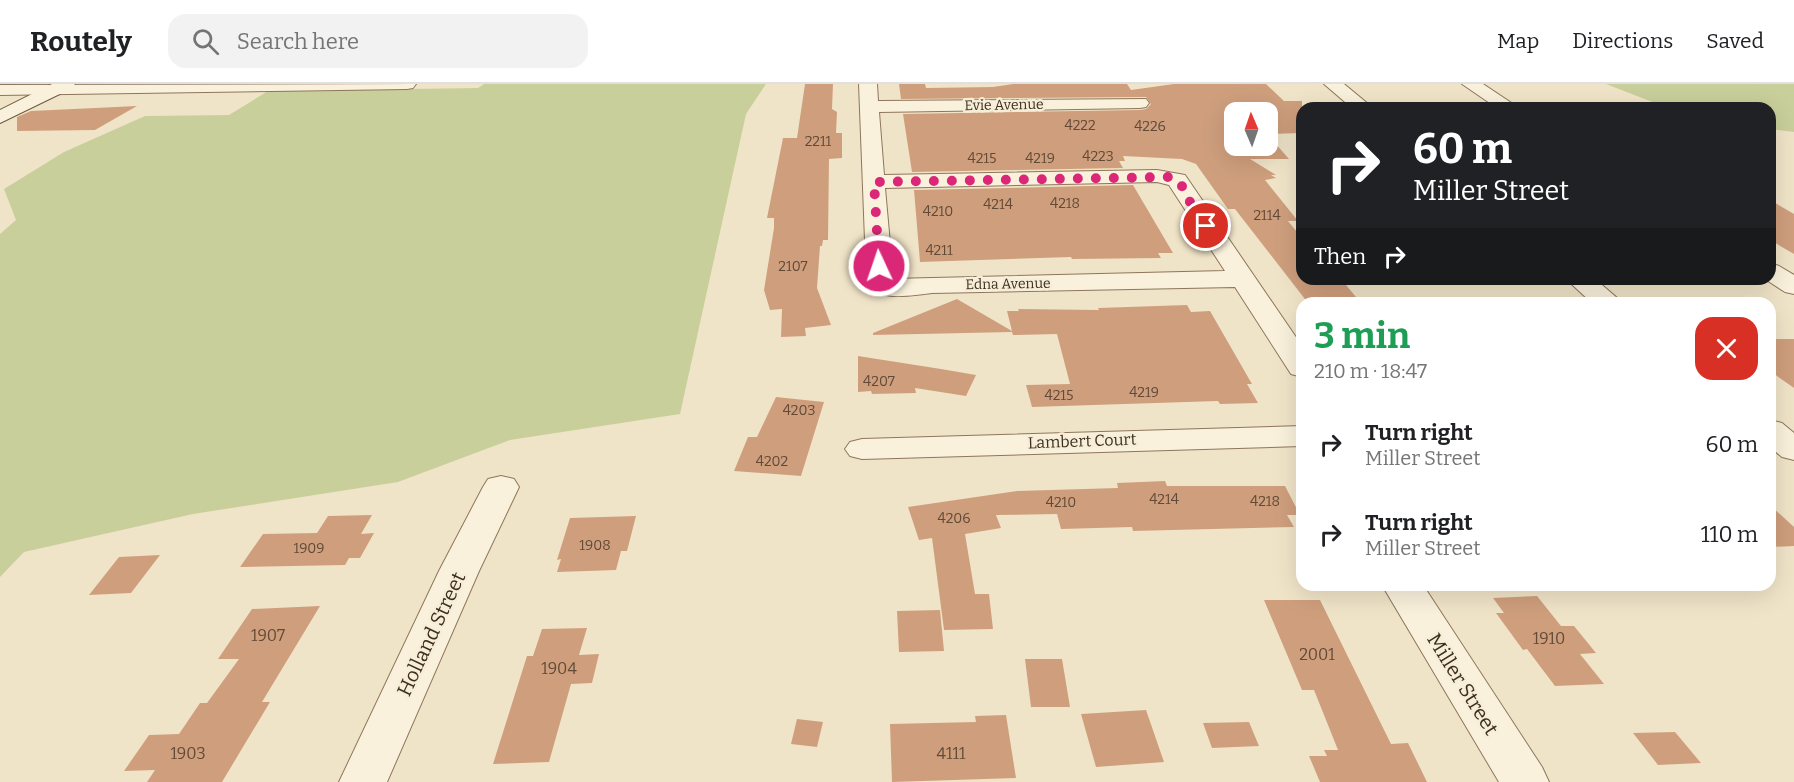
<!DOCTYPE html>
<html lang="en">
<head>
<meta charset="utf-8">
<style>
	:root { --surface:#fff; --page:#f2f2f2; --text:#202124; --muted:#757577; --line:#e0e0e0 }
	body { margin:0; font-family:Bitter,serif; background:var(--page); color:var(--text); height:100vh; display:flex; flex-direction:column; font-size:22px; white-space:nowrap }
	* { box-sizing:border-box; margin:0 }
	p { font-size:20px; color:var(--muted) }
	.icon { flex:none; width:33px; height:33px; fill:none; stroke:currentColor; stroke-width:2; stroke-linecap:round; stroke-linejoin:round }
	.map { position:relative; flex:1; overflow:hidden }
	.sheet { position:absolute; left:1296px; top:213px; width:480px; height:294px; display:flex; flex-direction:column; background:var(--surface); border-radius:18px; box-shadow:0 6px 24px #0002 }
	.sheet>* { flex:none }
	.hud { position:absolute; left:1296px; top:18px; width:480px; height:183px; border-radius:18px; box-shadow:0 6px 24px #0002; background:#202124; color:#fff; overflow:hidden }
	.needle { width:39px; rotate:358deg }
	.tools { position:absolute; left:1224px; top:18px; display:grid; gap:12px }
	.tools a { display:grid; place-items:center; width:54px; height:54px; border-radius:12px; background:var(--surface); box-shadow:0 6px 24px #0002; font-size:30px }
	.pin { position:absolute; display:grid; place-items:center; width:51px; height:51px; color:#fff; margin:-26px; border:3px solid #fff; border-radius:50%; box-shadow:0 2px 6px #0007 }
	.me { position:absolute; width:66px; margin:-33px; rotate:357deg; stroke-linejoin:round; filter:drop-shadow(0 0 4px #0008) }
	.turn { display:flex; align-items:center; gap:21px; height:126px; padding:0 18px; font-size:27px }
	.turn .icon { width:78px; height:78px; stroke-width:2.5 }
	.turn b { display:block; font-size:42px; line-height:51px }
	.then { display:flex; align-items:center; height:57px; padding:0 18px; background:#0003; gap:12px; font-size:22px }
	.round { display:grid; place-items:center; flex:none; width:63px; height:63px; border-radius:18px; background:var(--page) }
	.overview { display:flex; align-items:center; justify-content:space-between; height:102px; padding:0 18px }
	h1 { font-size:36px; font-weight:700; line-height:45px; color:#1e9e55 }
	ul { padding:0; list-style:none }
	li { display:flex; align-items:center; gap:18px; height:90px; padding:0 18px }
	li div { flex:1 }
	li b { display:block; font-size:22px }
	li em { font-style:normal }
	header { display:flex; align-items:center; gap:36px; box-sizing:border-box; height:84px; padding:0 30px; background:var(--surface); border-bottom:2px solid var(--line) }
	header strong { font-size:28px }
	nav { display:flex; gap:33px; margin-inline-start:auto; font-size:21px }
	.search { width:420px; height:54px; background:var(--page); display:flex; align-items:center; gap:15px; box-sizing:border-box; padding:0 21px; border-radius:18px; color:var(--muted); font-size:22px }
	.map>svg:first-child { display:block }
</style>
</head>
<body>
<header>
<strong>Routely</strong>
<div class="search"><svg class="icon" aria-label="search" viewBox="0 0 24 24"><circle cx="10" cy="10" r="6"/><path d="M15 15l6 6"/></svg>Search here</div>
<nav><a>Map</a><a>Directions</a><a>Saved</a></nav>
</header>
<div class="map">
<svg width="1794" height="698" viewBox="0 0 1794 698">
	<rect width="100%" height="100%" fill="#f0e4c8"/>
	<g fill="#c9cf9b">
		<polygon points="484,0 766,0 746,30 680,330 510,356 398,398 193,430 24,468 0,493 0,150 16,136 4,105 64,68 145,32 229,31 268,7 478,4"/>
		<polygon points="1606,0 1794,0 1794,48 1770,45 1770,24 1668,24"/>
	</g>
	<g fill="#cf9f7d">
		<polygon points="805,0 833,0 832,25 837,28 836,49 842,49 842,74 829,75 828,156 823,156 822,162 820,162 817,204 831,241 805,244 806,252 781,253 782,225 770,226 764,206 774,144 774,134 767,134 783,54 797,54"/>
		<polygon points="899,0 925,0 926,4 993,3 1013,0 1127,0 1131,6 1174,0 1266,0 1284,17 1302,17 1302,49 1268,50 1268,28 1234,28 1234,62 1268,62 1268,51 1289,75 1250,75 1276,91 1271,91 1276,94 1265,96 1298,137 1288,137 1302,154 1302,195 1341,195 1361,219 1308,219 1235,125 1228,125 1196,80 1182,75 1123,72 1125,77 1119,77 1123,84 912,88 903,30 1140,26 1146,25 1151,20 1146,13 901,15"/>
		<polygon points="137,22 95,46 17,47 17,33 31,27"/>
		<polygon points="1133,101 1173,169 1158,169 1161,174 1072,175 1071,173 920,178 914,106"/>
		<polygon points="1770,116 1794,130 1794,170 1770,156"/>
		<polygon points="957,215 1012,247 1007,227 1019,227 1018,225 1099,226 1098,224 1187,221 1191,228 1210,227 1252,300 1247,300 1258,319 1220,320 1218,317 1032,323 1026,301 1070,300 1057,250 1013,251 1012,248 873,251 873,249"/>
		<polygon points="1770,255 1794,255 1794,304 1770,287"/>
		<polygon points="858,272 941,285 976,291 966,312 915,304 916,309 872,310 871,307 858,308"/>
		<polygon points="776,313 824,318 801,392 734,387 748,353 757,353"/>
		<polygon points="1165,397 1167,402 1285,402 1300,431 1287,431 1294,443 1133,447 1132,443 1061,445 1057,430 996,431 1001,444 965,450 975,510 989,510 993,545 944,546 932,454 919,456 908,423 1017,407 1118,404 1117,399"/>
		<polygon points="1770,421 1794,443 1794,462 1770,463"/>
		<polygon points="372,431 361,450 374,449 360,474 349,474 345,481 240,483 263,450 317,449 328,432"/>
		<polygon points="636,432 627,467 621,467 616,486 557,488 561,475 557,476 570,434"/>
		<polygon points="160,471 131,509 89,511 119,473"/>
		<polygon points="1537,512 1561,542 1574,542 1596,569 1580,570 1604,600 1555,602 1527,565 1523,566 1496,529 1504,529 1493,514"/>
		<polygon points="1264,516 1320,516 1391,660 1408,659 1427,698 1320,698 1309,672 1327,672 1324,666 1338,666 1314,606 1302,606"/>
		<polygon points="320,522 262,618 270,618 222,698 147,698 155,686 124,687 149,651 179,650 200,619 207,619 239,575 218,575 252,525"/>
		<polygon points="940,526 944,567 899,568 897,527"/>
		<polygon points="587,544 579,571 599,570 592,599 571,600 549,678 493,680 527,572 533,572 542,545"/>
		<polygon points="1025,575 1062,575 1070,623 1031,623"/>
		<polygon points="1146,626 1164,678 1096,683 1081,630"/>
		<polygon points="1006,631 1016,694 892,698 890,640 976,638 975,632"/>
		<polygon points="797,635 823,638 817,663 791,660"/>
		<polygon points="1249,638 1259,662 1212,664 1203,639"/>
		<polygon points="1675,648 1701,679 1658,681 1633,649"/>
	</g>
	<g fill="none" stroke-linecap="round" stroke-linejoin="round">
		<defs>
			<g id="street">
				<polygon points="416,0 413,4 407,5 0,11 0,1"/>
				<path d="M 859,0 L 877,0 L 878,17 L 1146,15 L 1149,19 L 1146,23 L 1140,24 L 879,28 L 884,91 L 1157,86 L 1185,91 L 1302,262 L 1302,293 L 1291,290 L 1235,203 L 932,209 C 911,211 878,219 864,198 L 866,182 ZM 1157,98 L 1169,101 L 1225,187 L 890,195 L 892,182 L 885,104 Z"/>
				<polygon points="1324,0 1344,0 1373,24 1352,24"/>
				<polygon points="1462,0 1483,0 1519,24 1497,24"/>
				<polygon points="1770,179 1779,182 1794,191 1794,210 1785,208 1765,195 1770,195"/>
				<polygon points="1566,195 1595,195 1623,219 1592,219"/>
				<polygon points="1770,336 1782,339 1794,349 1794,376 1782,373 1770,363"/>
				<polygon points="1302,342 1302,362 862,375 850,372 845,365 850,358 862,355"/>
				<polygon points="501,392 514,395 519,403 479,487 387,698 339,698 439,487 483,403 488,395"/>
				<polygon points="1382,501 1423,501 1542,683 1549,698 1499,698"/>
			</g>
			<polygon id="secondary" points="52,0 75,0 72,4 0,39 0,26"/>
		</defs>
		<use href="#street" stroke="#8d765c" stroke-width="2"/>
		<use href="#secondary" stroke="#6f573f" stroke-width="2"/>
		<use href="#street" fill="#faf1dc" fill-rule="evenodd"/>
		<use href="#secondary" fill="#faf1dc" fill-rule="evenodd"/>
	</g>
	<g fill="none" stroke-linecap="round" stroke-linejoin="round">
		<polyline stroke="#db2777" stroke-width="10" stroke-dasharray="0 18" points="879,182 874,98 1171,93 1182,101 1182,106 1206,142"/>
	</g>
	<g text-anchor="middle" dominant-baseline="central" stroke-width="5" stroke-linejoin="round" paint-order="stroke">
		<g font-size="14" fill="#3d2e20" stroke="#f7eed8">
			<text transform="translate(1004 21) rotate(-1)">Evie Avenue</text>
			<text transform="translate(1008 200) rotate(-1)">Edna Avenue</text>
		</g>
		<g font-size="14" fill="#624a37">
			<text x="1080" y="41">4222</text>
			<text x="1150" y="42">4226</text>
			<text x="818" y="57">2211</text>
			<text x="1098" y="72">4223</text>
			<text x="982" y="74">4215</text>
			<text x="1040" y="74">4219</text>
			<text x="1065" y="119">4218</text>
			<text x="998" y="120">4214</text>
			<text x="938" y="127">4210</text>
			<text x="1267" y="131">2114</text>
			<text x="939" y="166">4211</text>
			<text x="793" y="182">2107</text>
			<text x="879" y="297">4207</text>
			<text x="1144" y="308">4219</text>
			<text x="1059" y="311">4215</text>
			<text x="799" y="326">4203</text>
			<text x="772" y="377">4202</text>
			<text x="1164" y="415">4214</text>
			<text x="1265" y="417">4218</text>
			<text x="1061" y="418">4210</text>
			<text x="954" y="434">4206</text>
			<text x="595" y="461">1908</text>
			<text x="309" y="464">1909</text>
		</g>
		<g font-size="16" fill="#3d2e20" stroke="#f7eed8">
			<text transform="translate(1082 357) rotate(-2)">Lambert Court</text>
		</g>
		<g font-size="16" fill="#624a37">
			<text x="268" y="551">1907</text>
			<text x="1549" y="554">1910</text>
			<text x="1317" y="570">2001</text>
			<text x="559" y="584">1904</text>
			<text x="188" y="669">1903</text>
			<text x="951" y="669">4111</text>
		</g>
		<g font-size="20" fill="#3d2e20" stroke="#f7eed8">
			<text transform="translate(431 550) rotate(-65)">Holland Street</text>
			<text transform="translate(1463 600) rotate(58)">Miller Street</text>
		</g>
	</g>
</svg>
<div class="tools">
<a><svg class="needle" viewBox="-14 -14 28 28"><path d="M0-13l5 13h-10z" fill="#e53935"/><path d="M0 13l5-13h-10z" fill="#757577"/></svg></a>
</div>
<div class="pin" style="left:1206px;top:142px;background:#d93025"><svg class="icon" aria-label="arrive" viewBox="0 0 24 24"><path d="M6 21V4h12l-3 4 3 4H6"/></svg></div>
<svg class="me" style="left:879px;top:182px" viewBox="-20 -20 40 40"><circle r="17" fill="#db2777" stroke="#fff" stroke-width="3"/><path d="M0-11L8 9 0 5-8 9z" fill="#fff"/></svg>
<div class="hud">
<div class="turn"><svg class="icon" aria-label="right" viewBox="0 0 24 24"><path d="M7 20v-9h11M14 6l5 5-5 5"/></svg><div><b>60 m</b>Miller Street</div></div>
<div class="then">Then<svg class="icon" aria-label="right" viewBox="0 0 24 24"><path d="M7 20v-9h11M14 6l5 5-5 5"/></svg></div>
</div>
<section class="sheet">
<div class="overview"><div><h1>3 min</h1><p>210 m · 18:47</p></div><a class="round" style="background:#d93025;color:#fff"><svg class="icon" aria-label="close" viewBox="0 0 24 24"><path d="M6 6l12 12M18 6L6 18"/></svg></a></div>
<ul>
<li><svg class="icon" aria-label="right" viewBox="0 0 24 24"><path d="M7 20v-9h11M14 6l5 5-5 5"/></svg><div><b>Turn right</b><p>Miller Street</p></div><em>60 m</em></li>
<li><svg class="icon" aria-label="right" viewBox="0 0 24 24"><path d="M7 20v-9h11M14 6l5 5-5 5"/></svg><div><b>Turn right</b><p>Miller Street</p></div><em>110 m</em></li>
</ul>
</section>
</div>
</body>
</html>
